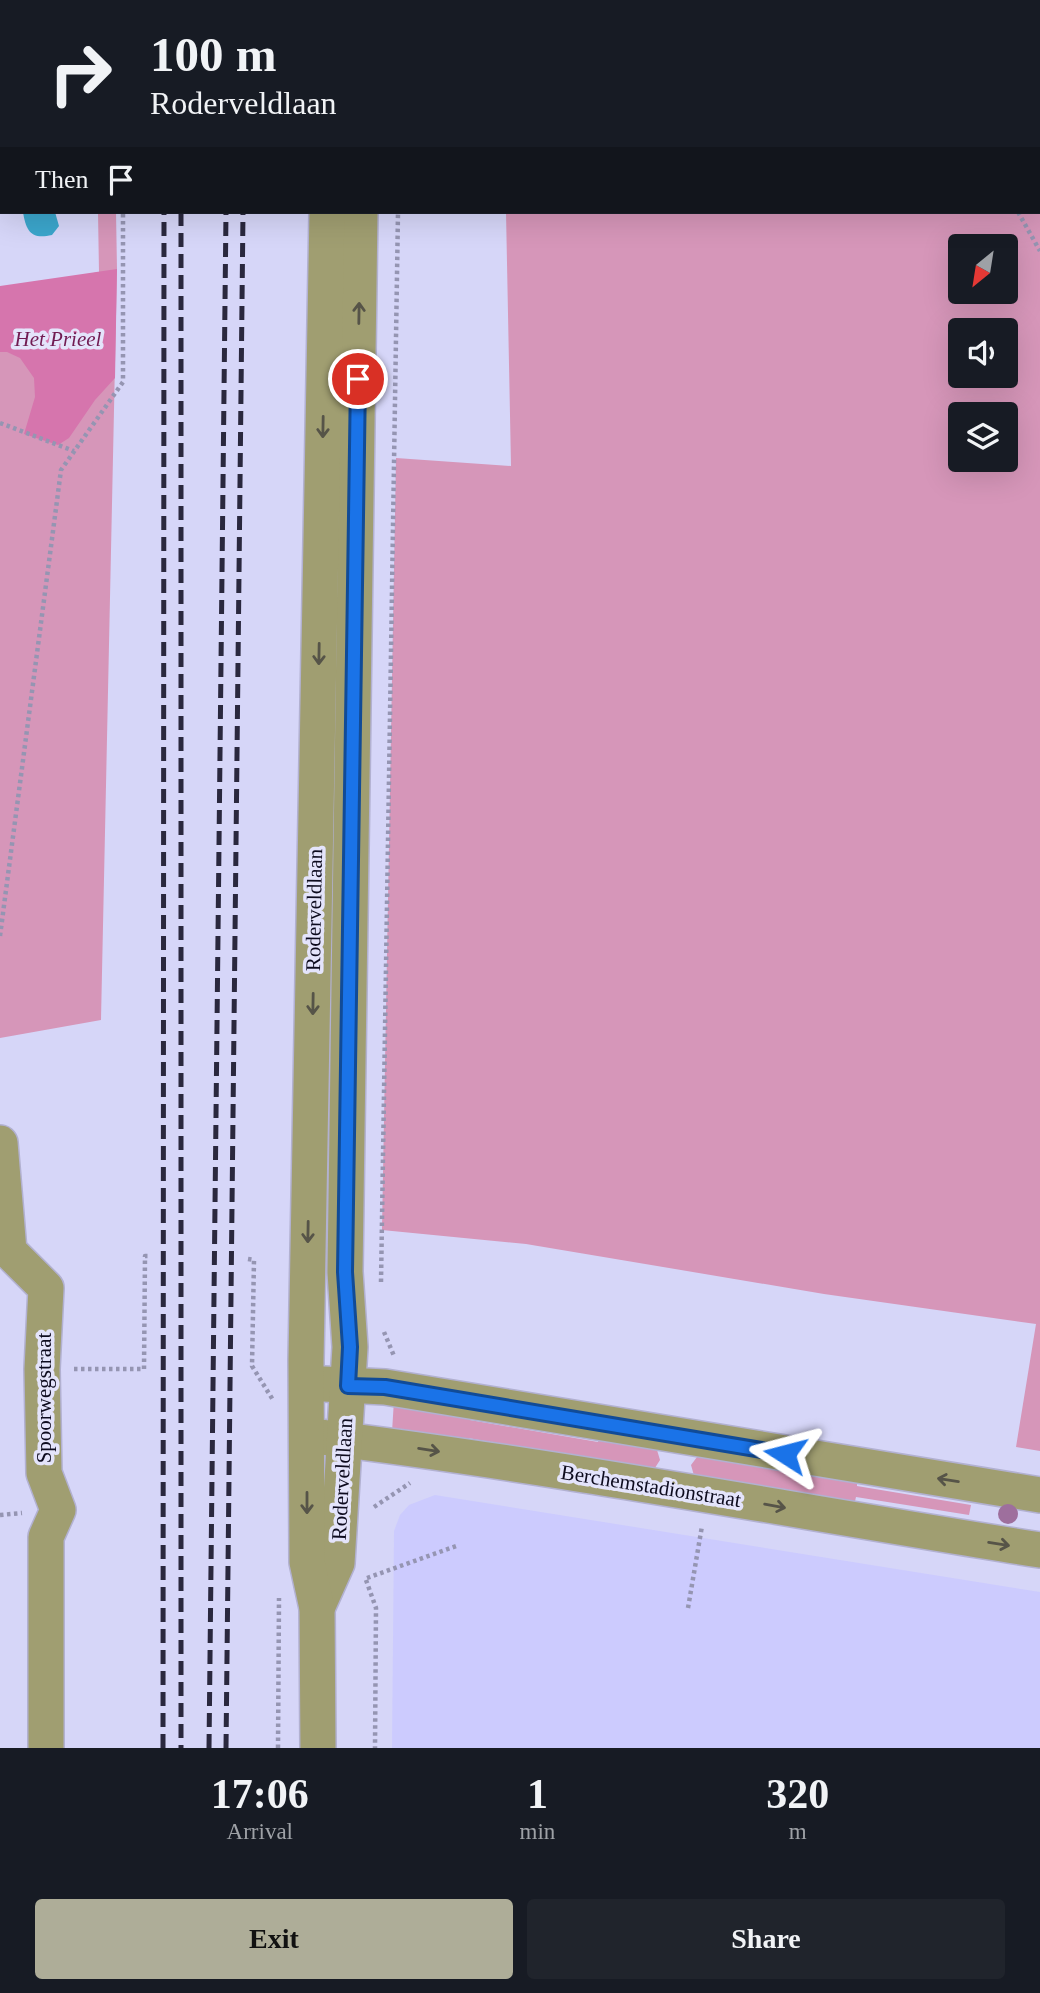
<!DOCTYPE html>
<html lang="en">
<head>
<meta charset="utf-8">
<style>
	:root { --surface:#171b24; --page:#20242c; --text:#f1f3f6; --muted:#9ea1a6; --accent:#aead98 }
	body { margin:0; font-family:"Times New Roman",serif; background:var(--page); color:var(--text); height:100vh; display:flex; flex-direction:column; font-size:26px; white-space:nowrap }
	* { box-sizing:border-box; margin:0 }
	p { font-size:23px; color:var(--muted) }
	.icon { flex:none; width:38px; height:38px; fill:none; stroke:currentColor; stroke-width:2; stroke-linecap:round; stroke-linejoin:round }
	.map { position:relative; height:1748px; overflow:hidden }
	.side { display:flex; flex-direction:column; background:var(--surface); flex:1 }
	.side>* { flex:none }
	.banner { position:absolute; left:0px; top:0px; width:1041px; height:214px; box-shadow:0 7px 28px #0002; background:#171b24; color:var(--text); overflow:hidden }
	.needle { width:46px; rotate:210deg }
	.fabs { position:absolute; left:948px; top:234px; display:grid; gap:14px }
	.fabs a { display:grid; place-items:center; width:70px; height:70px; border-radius:7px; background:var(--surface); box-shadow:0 7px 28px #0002; font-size:35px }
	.pin { position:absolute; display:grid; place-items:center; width:60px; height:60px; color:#fff; margin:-30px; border:4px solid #fff; border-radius:50%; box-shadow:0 2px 7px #0007 }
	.me { position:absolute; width:77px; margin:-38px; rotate:279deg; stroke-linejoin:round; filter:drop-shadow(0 0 5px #0008) }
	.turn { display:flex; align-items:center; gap:24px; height:147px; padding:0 35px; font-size:32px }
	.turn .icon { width:91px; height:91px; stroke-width:2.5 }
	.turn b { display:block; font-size:49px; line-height:60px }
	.then { display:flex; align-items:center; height:66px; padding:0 35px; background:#0003; gap:14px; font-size:26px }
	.eta { display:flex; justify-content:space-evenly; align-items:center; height:119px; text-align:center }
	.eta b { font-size:42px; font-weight:800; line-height:49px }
	.primary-button { display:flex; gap:14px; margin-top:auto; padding:14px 35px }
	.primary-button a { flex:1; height:80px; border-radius:7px; background:var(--accent); color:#111; font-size:28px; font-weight:800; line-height:80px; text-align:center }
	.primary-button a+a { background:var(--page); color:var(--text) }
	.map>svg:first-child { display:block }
</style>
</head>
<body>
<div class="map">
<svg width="1040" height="1748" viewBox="0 0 1040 1748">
	<rect width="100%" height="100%" fill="#d6d6f8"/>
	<polygon fill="#cccbfe" points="435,1495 1040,1592 1040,1748 392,1748 394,1531 400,1515 409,1505"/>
	<g fill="#d696b9" fill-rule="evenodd">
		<path d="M 1040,14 L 1040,1451 L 1016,1447 L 1036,1324 L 824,1294 L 526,1244 L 382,1230 L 396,458 L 511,466 L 506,212 L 1040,212 ZM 961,247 L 1006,247 L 1006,292 L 961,292 ZM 961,331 L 1006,331 L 1006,376 L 961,376 ZM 961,415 L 1006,415 L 1006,460 L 961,460 Z"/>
		<polygon points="98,212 116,212 117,269 101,1020 0,1038 0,290 99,272"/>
		<polygon points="394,1400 471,1411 470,1420 598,1442 600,1433 657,1450 660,1460 653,1471 468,1438 466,1447 392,1432"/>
		<polygon points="700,1453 857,1482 857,1486 971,1505 969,1515 856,1497 853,1510 695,1479 691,1465"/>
	</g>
	<polygon fill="#d675ad" points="117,269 115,378 95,400 69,438 58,445 24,434 35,397 34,378 20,358 7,352 0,352 0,286"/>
	<path fill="#3ba6cc" d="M 23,212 L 55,212 L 59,226 L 52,235 C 31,240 26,231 23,212 Z"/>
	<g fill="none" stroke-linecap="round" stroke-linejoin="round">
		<defs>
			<g id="minor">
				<polyline points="20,0 20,2"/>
				<polyline points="332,2 332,0"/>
				<polyline points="364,2 364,0"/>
				<polyline points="0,55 2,54"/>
				<polyline points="0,1143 9,1251 46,1288 42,1369 44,1473 58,1510 46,1537 46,1748"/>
				<polyline points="324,1384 385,1387 1040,1495"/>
				<path d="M 321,1437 C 562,1467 800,1512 1040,1550"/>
				<polyline points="317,1608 337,1563 350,1347 345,1272 360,212"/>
				<polyline points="318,1748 317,1608 307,1562 306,1360 327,212"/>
			</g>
		</defs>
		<use href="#minor" stroke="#b2b1d1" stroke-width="38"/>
		<g stroke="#9595b2" stroke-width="4.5" stroke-dasharray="3.5 3.5" stroke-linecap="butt">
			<polyline points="824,0 824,2"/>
			<polyline points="295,2 295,0"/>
			<polyline points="401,2 401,0"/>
			<polyline points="919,2 928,0"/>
			<polyline points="1018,212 1040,251"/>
			<polyline points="0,423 74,451"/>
			<polyline points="0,936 61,470 123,382 123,212"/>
			<polyline points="248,1259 254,1260 252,1366 273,1400"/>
			<polyline points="381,1282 398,212"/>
			<polyline points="384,1332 394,1356"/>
			<polyline points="74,1369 144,1369 145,1256 150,1256"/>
			<polyline points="374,1507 410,1483"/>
			<polyline points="0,1515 22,1513"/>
			<polyline points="367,1578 459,1545"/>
			<polyline points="366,1580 376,1608 375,1748"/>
			<polyline points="688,1608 702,1526"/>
			<polyline points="278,1748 279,1598"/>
		</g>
		<use href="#minor" stroke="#a09e71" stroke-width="35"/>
		<g stroke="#2a283e" stroke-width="5" stroke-dasharray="14 7" stroke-linecap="butt">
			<polyline points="181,0 181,2"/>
			<polyline points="164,2 164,0"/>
			<polyline points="228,2 228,0"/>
			<polyline points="245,2 245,0"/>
			<polyline points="181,212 181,1748"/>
			<polyline points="163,1748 164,212"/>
			<polyline points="209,1748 226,212"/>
			<polyline points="226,1748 243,212"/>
		</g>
	</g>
	<circle fill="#9e6f9d" cx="1008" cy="1514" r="10"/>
	<defs><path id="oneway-shaft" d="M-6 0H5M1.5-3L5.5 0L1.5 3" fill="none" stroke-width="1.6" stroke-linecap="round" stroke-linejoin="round" transform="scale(1.75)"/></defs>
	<g stroke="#565448">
		<use href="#oneway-shaft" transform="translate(359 313) rotate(-89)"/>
		<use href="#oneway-shaft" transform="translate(323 427) rotate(91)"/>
		<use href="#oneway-shaft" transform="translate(319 654) rotate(91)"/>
		<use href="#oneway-shaft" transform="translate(313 1004) rotate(91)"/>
		<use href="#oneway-shaft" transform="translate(308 1232) rotate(91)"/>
		<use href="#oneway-shaft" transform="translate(429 1450) rotate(9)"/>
		<use href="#oneway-shaft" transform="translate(948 1480) rotate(-171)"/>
		<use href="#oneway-shaft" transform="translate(307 1503) rotate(90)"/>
		<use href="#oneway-shaft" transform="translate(775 1506) rotate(10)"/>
		<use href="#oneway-shaft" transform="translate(999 1544) rotate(9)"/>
	</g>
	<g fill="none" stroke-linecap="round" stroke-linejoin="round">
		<defs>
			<polyline id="route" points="358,379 345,1272 350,1347 348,1386 385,1387 785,1454"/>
		</defs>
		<use href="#route" stroke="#114b97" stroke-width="18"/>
		<use href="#route" stroke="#1a73e8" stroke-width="12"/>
	</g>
	<g text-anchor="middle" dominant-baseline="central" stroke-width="7" stroke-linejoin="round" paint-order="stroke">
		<g font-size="21" font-style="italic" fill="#711b53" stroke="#e4e4fb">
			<text x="58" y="339">Het Prieel</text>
		</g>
		<g font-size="21" fill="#0d0b1e" stroke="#e4e4fb">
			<text transform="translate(314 910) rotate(-89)">Roderveldlaan</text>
			<text transform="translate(44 1398) rotate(-90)">Spoorwegstraat</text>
			<text transform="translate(342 1479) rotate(-87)">Roderveldlaan</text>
			<text transform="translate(651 1486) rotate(9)">Berchemstadionstraat</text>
		</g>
	</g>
</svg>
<div class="fabs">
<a><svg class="needle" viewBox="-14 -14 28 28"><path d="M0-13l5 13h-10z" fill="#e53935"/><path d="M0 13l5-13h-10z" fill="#9ea1a6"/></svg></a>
<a><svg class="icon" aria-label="sound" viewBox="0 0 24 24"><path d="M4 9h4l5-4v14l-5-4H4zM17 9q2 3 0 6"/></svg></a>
<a><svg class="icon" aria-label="layers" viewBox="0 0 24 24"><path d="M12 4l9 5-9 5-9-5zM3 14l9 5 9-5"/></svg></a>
</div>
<div class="pin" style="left:358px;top:379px;background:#d93025"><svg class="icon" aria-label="arrive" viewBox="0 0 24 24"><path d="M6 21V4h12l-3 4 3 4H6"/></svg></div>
<svg class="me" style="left:785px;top:1454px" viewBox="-20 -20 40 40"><path d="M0-17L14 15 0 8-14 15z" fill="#1a73e8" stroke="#fff" stroke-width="4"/></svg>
<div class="banner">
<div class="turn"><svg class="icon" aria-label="right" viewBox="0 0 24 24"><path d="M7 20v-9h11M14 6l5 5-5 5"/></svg><div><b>100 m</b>Roderveldlaan</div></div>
<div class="then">Then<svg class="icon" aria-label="arrive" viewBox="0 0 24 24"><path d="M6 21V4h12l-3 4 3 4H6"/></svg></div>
</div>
</div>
<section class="side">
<div class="eta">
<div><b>17:06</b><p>Arrival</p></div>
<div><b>1</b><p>min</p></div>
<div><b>320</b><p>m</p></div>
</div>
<div class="primary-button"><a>Exit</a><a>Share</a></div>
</section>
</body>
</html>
